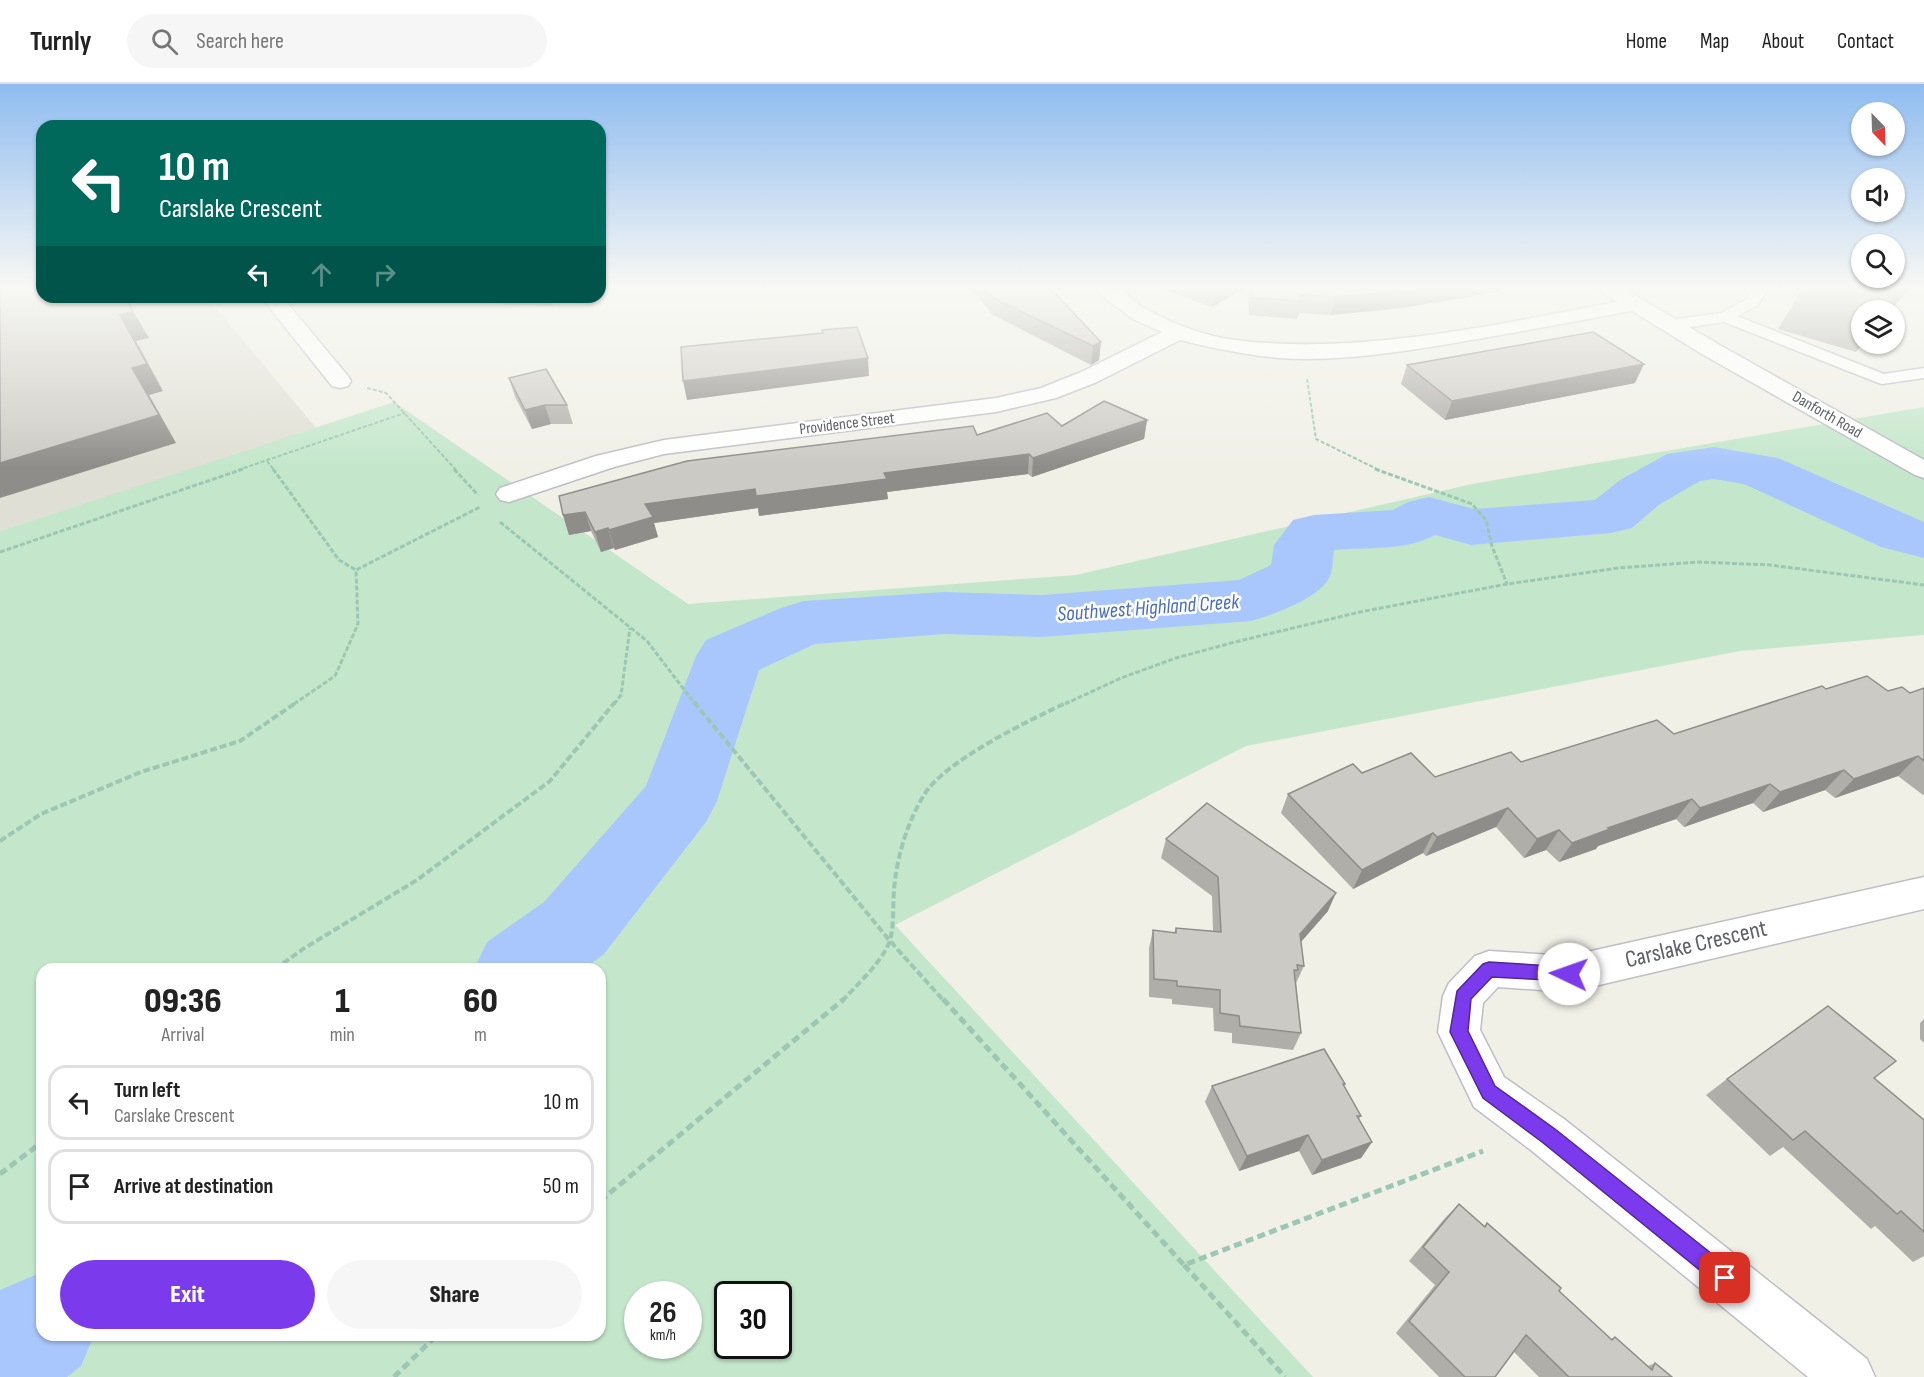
<!DOCTYPE html>
<html lang="en">
<head>
<meta charset="utf-8">
<style>
	:root { --surface:#fff; --page:#f6f6f6; --text:#222; --muted:#767676; --line:#e0e0e0; --accent:#7c3aed }
	body { margin:0; font-family:"Sofia Sans Condensed",sans-serif; background:var(--page); color:var(--text); height:100vh; display:flex; flex-direction:column; font-size:22px; white-space:nowrap }
	* { box-sizing:border-box; margin:0 }
	p { font-size:20px; color:var(--muted) }
	.icon { flex:none; width:33px; height:33px; fill:none; stroke:currentColor; stroke-width:2; stroke-linecap:round; stroke-linejoin:round }
	.map { position:relative; flex:1; overflow:hidden }
	.details { position:absolute; left:36px; top:879px; width:570px; height:378px; display:flex; flex-direction:column; background:var(--surface); border-radius:18px; box-shadow:0 2px 4px #0004 }
	.details>* { flex:none }
	.top-card { position:absolute; left:36px; top:36px; width:570px; height:183px; border-radius:18px; box-shadow:0 2px 4px #0004; background:#00695c; color:#fff; overflow:hidden }
	.needle { width:39px; rotate:157deg }
	.controls { position:absolute; left:1851px; top:18px; display:grid; gap:12px }
	.controls a { display:grid; place-items:center; width:54px; height:54px; border-radius:50%; background:var(--surface); box-shadow:0 2px 4px #0004; font-size:30px }
	.speed { position:absolute; left:624px; top:1197px; display:flex; gap:12px; font-size:30px; font-weight:700; text-align:center }
	.speed>* { display:grid; place-content:center; width:78px; height:78px; border-radius:50%; background:var(--surface); box-shadow:0 2px 4px #0004; line-height:1 }
	.speed small { font-size:15px; font-weight:400 }
	.speed .limit { border:3px solid #111; border-radius:9px; background:#fff; color:#111 }
	.pin { position:absolute; display:grid; place-items:center; width:51px; height:51px; color:#fff; margin:-26px; border-radius:12px; box-shadow:0 3px 9px #0006 }
	.me { position:absolute; width:66px; margin:-33px; rotate:273deg; stroke-linejoin:round; filter:drop-shadow(0 0 4px #0008) }
	.turn { display:flex; align-items:center; gap:21px; height:126px; padding:0 24px; font-size:27px }
	.turn .icon { width:78px; height:78px; stroke-width:2.5 }
	.turn b { display:block; font-size:42px; line-height:51px }
	.lanes { display:flex; align-items:center; height:57px; padding:0 24px; background:#0003; justify-content:center; gap:30px; direction:ltr }
	.lanes .off { opacity:.35 }
	.eta { display:flex; justify-content:space-evenly; align-items:center; height:102px; text-align:center }
	.eta b { font-size:36px; font-weight:800; line-height:42px }
	.primary-button { display:flex; gap:12px; margin-top:auto; padding:12px 24px }
	.primary-button a { flex:1; height:69px; border-radius:36px; background:var(--accent); color:#fff; font-size:24px; font-weight:800; line-height:69px; text-align:center }
	.primary-button a+a { background:var(--page); color:var(--text) }
	ul { padding:0; list-style:none }
	li { display:flex; align-items:center; gap:18px; height:75px; margin:0 12px 9px; padding:0 12px; border:3px solid var(--line); border-radius:18px }
	li div { flex:1 }
	li b { display:block; font-size:22px }
	li em { font-style:normal }
	header { display:flex; align-items:center; gap:36px; box-sizing:border-box; height:84px; padding:0 30px; background:var(--surface); border-bottom:2px solid var(--line) }
	header strong { font-size:28px }
	nav { display:flex; gap:33px; margin-inline-start:auto; font-size:21px }
	.search { width:420px; height:54px; background:var(--page); display:flex; align-items:center; gap:15px; box-sizing:border-box; padding:0 21px; border-radius:33px; color:var(--muted); font-size:22px }
	.map>svg:first-child { display:block }
</style>
</head>
<body>
<header>
<strong>Turnly</strong>
<div class="search"><svg class="icon" aria-label="search" viewBox="0 0 24 24"><circle cx="10" cy="10" r="6"/><path d="M15 15l6 6"/></svg>Search here</div>
<nav><a>Home</a><a>Map</a><a>About</a><a>Contact</a></nav>
</header>
<div class="map">
<svg width="1924" height="1293" viewBox="0 0 1924 1293">
	<rect width="100%" height="100%" fill="#f0f0e7"/>
	<polygon fill="#e0dfd5" points="0,202 42,213 207,213 317,345 0,447"/>
	<path fill="#c4e7cb" fill-rule="evenodd" d="M 394,318 L 688,520 L 1076,491 L 1472,400 L 1924,323 L 1924,551 L 1740,567 L 1246,662 L 895,841 L 1313,1293 L 0,1293 L 0,447 ZM 42,885 L 600,885 L 600,1251 L 42,1251 ZM 638,1210 L 688,1210 L 688,1262 L 638,1262 ZM 728,1210 L 778,1210 L 778,1262 L 728,1262 Z"/>
	<g fill="none" stroke-linecap="round" stroke-linejoin="round">
		<g fill="#a9c7fd" fill-rule="evenodd">
			<path d="M 1714,363 L 1778,374 L 1924,438 L 1924,474 L 1881,463 L 1744,400 L 1714,395 L 1700,397 L 1660,420 L 1632,444 L 1611,449 L 1471,461 L 1435,451 C 1407,467 1366,463 1334,466 C 1333,473 1333,482 1331,489 C 1325,513 1272,531 1251,537 L 1042,553 L 944,550 L 815,560 L 759,586 L 717,717 L 706,738 L 604,870 L 584,885 L 474,885 L 487,858 L 544,818 L 646,702 L 696,572 L 706,556 L 781,524 L 804,517 L 944,508 L 1042,511 L 1239,496 L 1271,481 L 1274,461 L 1293,436 L 1314,431 L 1393,426 L 1408,418 L 1429,413 L 1474,425 L 1595,416 L 1620,396 L 1667,370 Z"/>
			<polygon points="42,1188 42,1251 94,1251 81,1282 67,1293 0,1293 0,1206"/>
		</g>
		<defs>
			<polygon id="service" points="1741,202 1757,202 1765,210 1758,221 1737,232 1884,290 1924,284 1924,294 1882,300 1876,298 1724,238 1670,246 1662,241 1670,236 1721,229 1747,215 1750,211"/>
			<g id="minor">
				<path d="M 1089,202 C 1095,202 1106,200 1112,202 C 1125,206 1137,221 1149,227 C 1176,241 1205,252 1235,256 C 1364,272 1509,238 1636,214 L 1643,216 L 1646,220 L 1643,224 L 1636,226 C 1578,237 1519,248 1460,258 C 1401,268 1339,278 1279,274 C 1245,271 1213,264 1180,256 L 1097,298 L 1056,314 L 996,328 L 664,370 L 614,383 L 509,418 L 500,416 L 496,410 L 500,404 L 596,372 L 664,356 L 996,314 L 1041,304 L 1081,288 L 1162,248 L 1133,235 Z"/>
				<polygon points="261,213 282,213 348,292 351,297 348,302 340,304 332,302"/>
				<polygon points="1924,793 1924,825 1569,908 1498,903 1483,919 1480,946 1504,993 1564,1035 1867,1275 1875,1293 1808,1293 1532,1067 1474,1023 1438,948 1443,912 1449,899 1475,872 1489,867 1569,872"/>
			</g>
			<polygon id="secondary" points="1595,202 1619,202 1718,260 1924,376 1924,394 1915,391 1702,270 1598,206"/>
		</defs>
		<use href="#service" stroke="#bebec5" stroke-width="3"/>
		<use href="#minor" stroke="#bebec5" stroke-width="3"/>
		<use href="#secondary" stroke="#bcbdc4" stroke-width="3"/>
		<g stroke="#9dc7b2" stroke-width="2" stroke-dasharray="4 2" stroke-linecap="butt">
			<polyline points="1307,295 1316,355 1379,386"/>
			<polyline points="367,304 386,309 456,386"/>
			<polyline points="267,377 274,386"/>
			<polyline points="238,386 405,329"/>
		</g>
		<g stroke="#9dc7b2" stroke-width="3" stroke-dasharray="5 2" stroke-linecap="butt">
			<polyline points="273,385 339,476 356,486"/>
			<polyline points="454,385 478,411"/>
			<polyline points="1375,385 1472,420 1486,436 1492,462 1507,500"/>
			<polyline points="500,438 647,557 695,620"/>
			<polyline points="0,468 243,385"/>
			<polyline points="294,620 335,592 358,540 356,486 480,423"/>
			<polyline points="614,620 621,611 630,544"/>
			<polyline points="1065,620 1121,594 1176,574 1235,558 1360,528 1507,500 1618,484 1699,478 1770,481 1924,501"/>
		</g>
		<g stroke="#9dc7b2" stroke-width="4" stroke-dasharray="7 3" stroke-linecap="butt">
			<polyline points="694,618 890,857 944,917"/>
			<polyline points="0,757 41,730 141,688 240,657 297,618"/>
			<polyline points="275,885 303,865 417,796 550,697 615,618"/>
			<path d="M 842,917 C 856,902 884,876 890,856 C 895,838 892,816 895,797 C 898,769 909,735 924,711 C 944,677 1030,636 1068,618"/>
		</g>
		<g stroke="#9dc7b2" stroke-width="5" stroke-dasharray="8 4.5" stroke-linecap="butt">
			<polyline points="943,915 1184,1181 1483,1067"/>
			<polyline points="0,1090 42,1058"/>
			<polyline points="600,1117 844,915"/>
			<polyline points="1184,1181 1285,1293"/>
			<polyline points="394,1293 437,1251"/>
		</g>
		<use href="#service" fill="#fff" fill-rule="evenodd"/>
		<use href="#minor" fill="#fff" fill-rule="evenodd"/>
		<use href="#secondary" fill="#fff" fill-rule="evenodd"/>
	</g>
	<g fill="#afaea9">
		<polygon points="969,202 1048,202 1101,258 1099,276 1091,281 993,231"/>
		<polygon points="1158,202 1248,202 1212,223 1161,205"/>
		<polygon points="1248,202 1504,202 1502,207 1402,224 1331,231 1299,229 1297,235 1249,231"/>
		<polygon points="1791,202 1911,202 1891,226 1862,226 1862,260 1863,260 1856,268 1778,245 1801,207"/>
		<polygon points="441,213 553,213 552,222 452,218"/>
		<polygon points="1407,281 1635,299 1445,336 1401,300"/>
		<polygon points="509,294 567,321 573,340 551,340 532,345 515,313"/>
		<polygon points="1147,336 1144,355 1032,393 1028,390 887,408 888,415 759,432 758,424 654,439 658,453 615,466 614,464 601,468 591,447 569,451 563,431 977,351 1062,342"/>
		<polygon points="1924,604 1924,710 1923,711 1898,692 1835,714 1825,706 1763,728 1753,719 1684,743 1676,735 1598,762 1596,765 1559,778 1546,766 1524,774 1496,743 1426,772 1423,769 1353,805 1281,729 1288,710 1362,689 1435,693 1674,650 1826,605 1910,609"/>
		<polygon points="1166,755 1328,827 1301,858 1304,882 1296,899 1301,949 1293,966 1232,959 1232,949 1214,947 1213,924 1172,920 1172,915 1149,913 1149,864 1153,846 1174,849 1176,844 1213,847 1212,812 1161,774"/>
		<polygon points="1924,935 1924,959 1920,955 1920,939"/>
		<polygon points="1874,994 1924,1036 1924,1172 1913,1178 1875,1142 1871,1145 1783,1063 1770,1072 1706,1011 1727,995"/>
		<polygon points="1345,1000 1344,1002 1361,1032 1359,1035 1372,1058 1361,1074 1312,1091 1299,1067 1239,1087 1205,1018 1212,1002"/>
		<polygon points="1459,1120 1484,1142 1487,1139 1559,1207 1611,1255 1615,1253 1648,1282 1655,1279 1672,1293 1539,1293 1514,1268 1495,1293 1439,1293 1396,1249 1435,1201 1409,1177 1445,1134"/>
	</g>
	<g fill="#8f8d89">
		<polygon points="1222,202 1248,202 1212,223 1216,206"/>
		<polygon points="1434,202 1504,202 1502,207 1402,224 1331,231 1335,213"/>
		<polygon points="1900,202 1911,202 1891,226 1883,226"/>
		<polygon points="125,213 149,254 136,257 163,307 149,311 176,359 0,414 0,379 132,284 120,231"/>
		<polygon points="549,213 553,213 552,222"/>
		<polygon points="1101,258 1099,276 1091,281 1093,262"/>
		<polygon points="868,274 869,292 687,316 683,297"/>
		<polygon points="1644,280 1635,299 1445,336 1452,317"/>
		<polygon points="545,321 551,340 532,345 525,326"/>
		<polygon points="1147,336 1144,355 1032,393 1033,374"/>
		<polygon points="1029,370 1028,390 887,408 888,415 759,432 758,424 654,439 658,453 615,466 609,446 645,420"/>
		<polygon points="585,428 591,447 569,451 563,431"/>
		<polygon points="608,444 614,464 601,468 595,448"/>
		<polygon points="1918,672 1898,692 1835,714 1854,695"/>
		<polygon points="1844,686 1825,706 1763,728 1780,708"/>
		<polygon points="1770,700 1753,719 1684,743 1700,724"/>
		<polygon points="1692,715 1676,735 1598,762 1596,765 1559,778 1572,759 1608,744"/>
		<polygon points="1508,724 1496,743 1426,772 1437,753"/>
		<polygon points="1559,746 1546,766 1524,774 1537,755"/>
		<polygon points="1433,749 1423,769 1353,805 1362,786"/>
		<polygon points="1336,809 1328,827 1292,868 1300,850"/>
		<polygon points="1308,1051 1299,1067 1239,1087 1247,1072"/>
		<polygon points="1372,1058 1361,1074 1312,1091 1322,1076"/>
	</g>
	<g fill="#cccac4" stroke="#8f8d89" stroke-width="1.5">
		<polygon points="0,202 42,202 42,213 125,213 133,227 120,231 147,280 132,284 159,331 0,379"/>
		<polygon points="983,202 1048,202 1101,258 1093,262 993,214"/>
		<polygon points="1204,202 1222,202 1216,206"/>
		<polygon points="1252,202 1434,202 1407,206 1335,213 1301,211 1301,217 1253,214"/>
		<polygon points="1881,202 1900,202 1897,206"/>
		<polygon points="857,243 868,274 683,297 681,263 823,249 822,246"/>
		<polygon points="1593,248 1644,280 1452,317 1407,281"/>
		<polygon points="546,285 567,321 545,321 525,326 509,294"/>
		<polygon points="1104,317 1147,336 1033,374 1029,370 884,389 887,395 756,412 755,405 645,420 653,433 609,446 608,444 595,448 585,428 563,431 559,412 687,377 973,342 977,351 1047,329 1062,342"/>
		<polygon points="1867,592 1888,607 1902,603 1910,609 1924,604 1924,677 1918,672 1854,695 1844,686 1780,708 1770,700 1700,724 1692,715 1608,744 1610,745 1572,759 1559,746 1537,755 1508,724 1437,753 1433,749 1362,786 1288,710 1353,680 1362,689 1411,669 1435,693 1511,668 1521,678 1657,636 1674,650 1822,602 1826,605"/>
		<polygon points="1207,719 1336,809 1300,850 1304,882 1297,881 1298,886 1294,886 1301,949 1240,942 1239,932 1220,929 1220,906 1177,902 1177,897 1154,895 1153,846 1176,849 1176,844 1221,848 1218,793 1166,755"/>
		<polygon points="1828,922 1896,977 1874,994 1924,1036 1924,1148 1901,1127 1897,1130 1805,1047 1793,1056 1727,995"/>
		<polygon points="1324,965 1345,1000 1343,1000 1361,1032 1357,1032 1372,1058 1322,1076 1308,1051 1247,1072 1212,1002"/>
		<polygon points="1459,1120 1485,1143 1487,1139 1561,1204 1559,1207 1612,1256 1615,1253 1652,1286 1655,1279 1672,1293 1569,1293 1526,1251 1495,1293 1465,1293 1409,1237 1449,1188 1423,1163"/>
	</g>
	<linearGradient id="sky" x2="0" y2="1"><stop stop-color="#8fbcf0"/><stop offset="0.53" stop-color="#f8f8f4"/><stop offset="1" stop-color="#f8f8f4" stop-opacity="0"/></linearGradient>
	<rect width="1924" height="383" fill="url(#sky)"/>
	<polygon fill="#7c3aed" stroke="#51269a" stroke-width="1.5" points="1489,878 1569,883 1574,885 1577,890 1574,895 1569,897 1492,893 1471,915 1468,947 1495,1002 1555,1045 1732,1186 1735,1194 1732,1201 1725,1204 1718,1201 1542,1058 1483,1014 1450,948 1457,907 1483,880"/>
	<g text-anchor="middle" dominant-baseline="central" stroke-width="5" stroke-linejoin="round" paint-order="stroke">
		<g font-size="16" fill="#5e6067" stroke="#fff">
			<text transform="translate(1827 331) rotate(30)">Danforth Road</text>
			<text transform="translate(847 340) rotate(-7)">Providence Street</text>
		</g>
		<g font-size="21" font-style="italic" fill="#4a6cc2" stroke="#fff">
			<text transform="translate(1148 524) rotate(-4)">Southwest Highland Creek</text>
		</g>
		<g font-size="24" fill="#5e6067" stroke="#fff">
			<text transform="translate(1696 860) rotate(-13)">Carslake Crescent</text>
		</g>
	</g>
</svg>
<div class="controls">
<a><svg class="needle" viewBox="-14 -14 28 28"><path d="M0-13l5 13h-10z" fill="#e53935"/><path d="M0 13l5-13h-10z" fill="#767676"/></svg></a>
<a><svg class="icon" aria-label="sound" viewBox="0 0 24 24"><path d="M4 9h4l5-4v14l-5-4H4zM17 9q2 3 0 6"/></svg></a>
<a><svg class="icon" aria-label="search" viewBox="0 0 24 24"><circle cx="10" cy="10" r="6"/><path d="M15 15l6 6"/></svg></a>
<a><svg class="icon" aria-label="layers" viewBox="0 0 24 24"><path d="M12 4l9 5-9 5-9-5zM3 14l9 5 9-5"/></svg></a>
</div>
<div class="speed"><div>26<small>km/h</small></div><div class="limit">30</div></div>
<div class="pin" style="left:1725px;top:1194px;background:#d93025"><svg class="icon" aria-label="arrive" viewBox="0 0 24 24"><path d="M6 21V4h12l-3 4 3 4H6"/></svg></div>
<svg class="me" style="left:1569px;top:890px" viewBox="-20 -20 40 40"><circle r="19" fill="#fff"/><path d="M0-13L10 11 0 6-10 11z" fill="#7c3aed"/></svg>
<div class="top-card">
<div class="turn"><svg class="icon" aria-label="left" viewBox="0 0 24 24"><path d="M17 20v-9H6M10 6l-5 5 5 5"/></svg><div><b>10 m</b>Carslake Crescent</div></div>
<div class="lanes"><svg class="icon" aria-label="left" viewBox="0 0 24 24"><path d="M17 20v-9H6M10 6l-5 5 5 5"/></svg><svg class="icon off" aria-label="ahead" viewBox="0 0 24 24"><path d="M12 20V5M6 11l6-6 6 6"/></svg><svg class="icon off" aria-label="right" viewBox="0 0 24 24"><path d="M7 20v-9h11M14 6l5 5-5 5"/></svg></div>
</div>
<section class="details">
<div class="eta">
<div><b>09:36</b><p>Arrival</p></div>
<div><b>1</b><p>min</p></div>
<div><b>60</b><p>m</p></div>
</div>
<ul>
<li><svg class="icon" aria-label="left" viewBox="0 0 24 24"><path d="M17 20v-9H6M10 6l-5 5 5 5"/></svg><div><b>Turn left</b><p>Carslake Crescent</p></div><em>10 m</em></li>
<li><svg class="icon" aria-label="arrive" viewBox="0 0 24 24"><path d="M6 21V4h12l-3 4 3 4H6"/></svg><div><b>Arrive at destination</b></div><em>50 m</em></li>
</ul>
<div class="primary-button"><a>Exit</a><a>Share</a></div>
</section>
</div>
</body>
</html>
